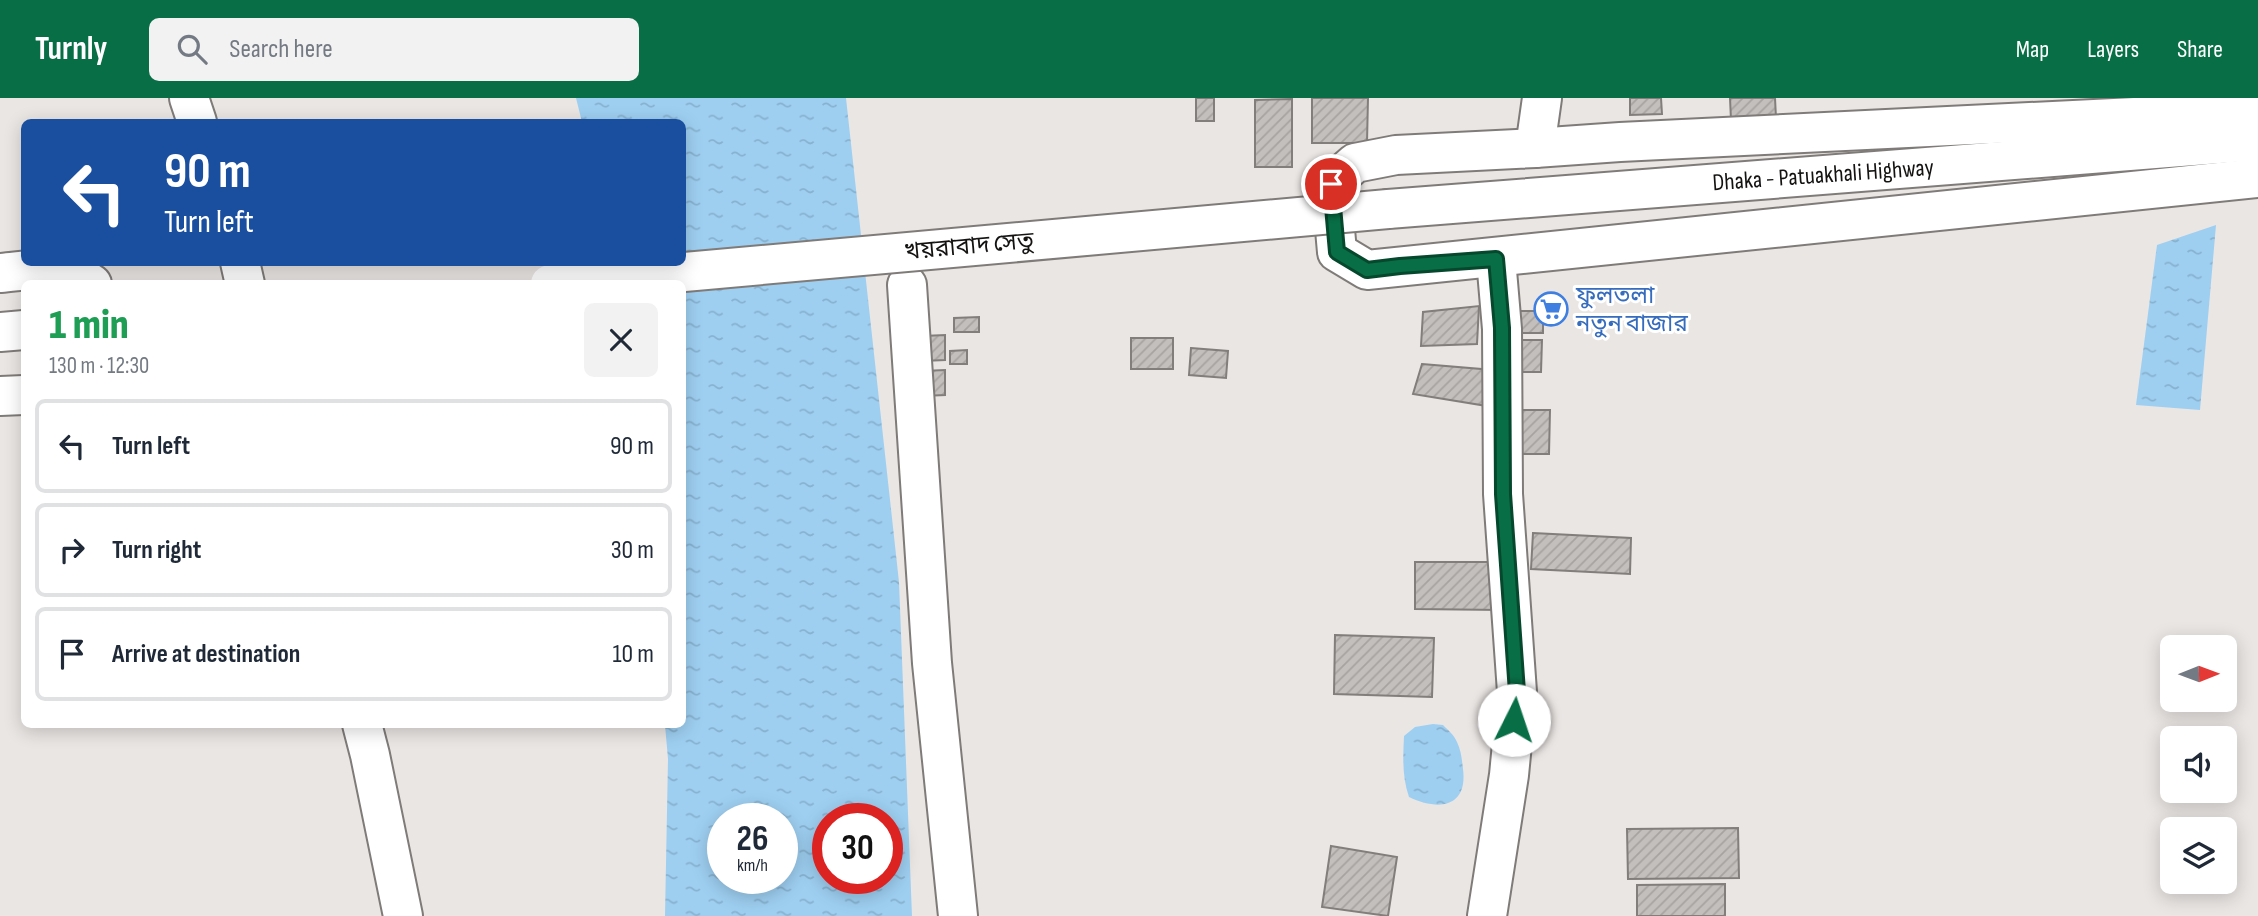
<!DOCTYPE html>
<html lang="en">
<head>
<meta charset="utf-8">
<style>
	:root { --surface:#fff; --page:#f2f2f3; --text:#1f2937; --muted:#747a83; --line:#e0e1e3; --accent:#086e45 }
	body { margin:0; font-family:"Sofia Sans Condensed","Noto Sans Bengali",sans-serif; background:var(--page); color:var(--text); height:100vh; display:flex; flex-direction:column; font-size:26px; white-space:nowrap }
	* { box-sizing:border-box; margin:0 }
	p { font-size:23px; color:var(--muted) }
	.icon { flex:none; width:38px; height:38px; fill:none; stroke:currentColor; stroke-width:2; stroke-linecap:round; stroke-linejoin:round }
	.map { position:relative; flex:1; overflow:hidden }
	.sheet { position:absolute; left:21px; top:182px; width:665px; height:448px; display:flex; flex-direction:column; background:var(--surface); border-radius:10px; box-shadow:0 4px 18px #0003 }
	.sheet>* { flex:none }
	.banner { position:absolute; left:21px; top:21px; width:665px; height:147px; border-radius:10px; box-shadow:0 4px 18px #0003; background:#1a4fa0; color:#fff; overflow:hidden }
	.needle { width:46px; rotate:89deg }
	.buttons { position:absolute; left:2160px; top:537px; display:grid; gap:14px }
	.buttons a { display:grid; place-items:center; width:77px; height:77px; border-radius:10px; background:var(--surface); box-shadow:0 4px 18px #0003; font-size:35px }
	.speed { position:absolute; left:707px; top:705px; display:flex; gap:14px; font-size:35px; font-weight:700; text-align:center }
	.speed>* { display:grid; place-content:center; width:91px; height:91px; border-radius:50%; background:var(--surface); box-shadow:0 4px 18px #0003; line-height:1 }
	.speed small { font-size:18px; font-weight:400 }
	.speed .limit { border:10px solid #d22; background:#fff; color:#111 }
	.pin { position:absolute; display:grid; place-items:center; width:60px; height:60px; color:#fff; margin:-30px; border:4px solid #fff; border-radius:50%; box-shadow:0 2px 7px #0007 }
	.me { position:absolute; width:77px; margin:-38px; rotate:4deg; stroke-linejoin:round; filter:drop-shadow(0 0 5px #0008) }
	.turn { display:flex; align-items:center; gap:24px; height:147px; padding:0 28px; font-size:32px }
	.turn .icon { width:91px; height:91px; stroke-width:2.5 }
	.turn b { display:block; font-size:49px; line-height:60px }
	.round { display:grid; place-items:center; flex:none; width:74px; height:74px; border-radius:10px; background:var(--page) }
	.headline { display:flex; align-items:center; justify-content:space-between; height:119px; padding:0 28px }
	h1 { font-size:42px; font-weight:800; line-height:52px; color:#1e9e55 }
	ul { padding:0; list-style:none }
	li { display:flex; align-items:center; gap:21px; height:94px; margin:0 14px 10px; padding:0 14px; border:4px solid var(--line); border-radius:10px }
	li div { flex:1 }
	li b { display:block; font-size:26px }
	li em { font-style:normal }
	header { display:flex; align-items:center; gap:42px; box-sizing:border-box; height:98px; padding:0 35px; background:var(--accent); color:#fff }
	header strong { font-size:33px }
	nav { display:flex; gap:38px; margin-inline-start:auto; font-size:24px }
	.search { width:490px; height:63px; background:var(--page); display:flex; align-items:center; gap:18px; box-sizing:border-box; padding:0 24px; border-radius:10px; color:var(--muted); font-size:26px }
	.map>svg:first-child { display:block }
</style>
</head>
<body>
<header>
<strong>Turnly</strong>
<div class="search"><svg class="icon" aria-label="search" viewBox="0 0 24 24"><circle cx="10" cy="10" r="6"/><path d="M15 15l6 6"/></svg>Search here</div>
<nav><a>Map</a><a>Layers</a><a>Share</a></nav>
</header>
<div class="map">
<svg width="2258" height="818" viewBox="0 0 2258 818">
	<defs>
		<pattern id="water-ripples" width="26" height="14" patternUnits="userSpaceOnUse" patternTransform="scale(1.75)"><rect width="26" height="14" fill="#9ecff1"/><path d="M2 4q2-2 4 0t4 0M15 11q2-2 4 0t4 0" fill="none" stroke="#87b1ce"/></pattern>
		<pattern id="building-hatch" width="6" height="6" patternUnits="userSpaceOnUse" patternTransform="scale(1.75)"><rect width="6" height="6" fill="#c2bfbc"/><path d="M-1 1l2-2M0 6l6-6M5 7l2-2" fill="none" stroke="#a6a3a1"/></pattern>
	</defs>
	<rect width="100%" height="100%" fill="#eae6e4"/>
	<g fill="url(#water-ripples)" fill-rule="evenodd">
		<path d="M 576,0 L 846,0 L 899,484 L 912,818 L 665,818 L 668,661 L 665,627 L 682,626 L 682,24 L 582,24 ZM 723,721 L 782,721 L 782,780 L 723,780 ZM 828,721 L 887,721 L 887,780 L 828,780 Z"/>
		<polygon points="2216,127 2200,312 2136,307 2157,147"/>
		<path d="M 1433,626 L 1443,627 C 1448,632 1454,637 1457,644 C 1461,652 1462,662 1463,671 C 1468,710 1438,713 1409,699 C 1402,679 1403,659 1404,638 L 1415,629 Z"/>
	</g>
	<g fill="url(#building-hatch)" stroke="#817e7b" stroke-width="2">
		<rect x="1196" y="0" width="18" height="23"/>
		<polygon points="1312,0 1368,0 1367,45 1312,45"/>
		<polygon points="1630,0 1661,0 1662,16 1630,17"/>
		<polygon points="1730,0 1775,0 1776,20 1731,22"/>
		<polygon points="1292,1 1292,69 1255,69 1255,2"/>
		<polygon points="1479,208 1477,246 1421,248 1423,214"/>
		<rect x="1515" y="213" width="28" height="22"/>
		<polygon points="979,219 979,234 954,234 954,220"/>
		<polygon points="945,237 945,262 923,263 923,238"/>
		<rect x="1131" y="240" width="42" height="31"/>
		<polygon points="1520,242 1542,242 1541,274 1520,274"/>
		<polygon points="1191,250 1228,253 1226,280 1189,277"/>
		<polygon points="967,252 967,266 950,266 950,253"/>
		<polygon points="1422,266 1493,272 1487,308 1413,296"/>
		<polygon points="945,272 945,297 923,298 922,273"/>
		<polygon points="1521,312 1550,312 1549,356 1520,356"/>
		<polygon points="1533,435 1631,440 1630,476 1531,471"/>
		<polygon points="1415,464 1501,464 1501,512 1415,511"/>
		<polygon points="1335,537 1434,540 1432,599 1334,596"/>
		<polygon points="1738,730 1739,780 1628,781 1627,731"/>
		<polygon points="1331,748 1397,759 1388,818 1322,809"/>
		<polygon points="1725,786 1725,818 1637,818 1637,787"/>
	</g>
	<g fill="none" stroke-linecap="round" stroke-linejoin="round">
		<defs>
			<g id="minor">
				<polyline points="189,0 197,24"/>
				<polyline points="2258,13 1620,44 1535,50 1396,57 1355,65 1331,86 1337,154 1367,172 2258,80"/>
				<polyline points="1535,50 1542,0"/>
				<polyline points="240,164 245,186"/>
				<path d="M 0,175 C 34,172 62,164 92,186"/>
				<polyline points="907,187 932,565 958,818"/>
				<polyline points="0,298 24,297"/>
				<polyline points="362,626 370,657 403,818"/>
				<polyline points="1487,818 1509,677 1517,594 1503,396 1502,231 1496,161"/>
			</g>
			<g id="highway">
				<polyline points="1388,111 2258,43"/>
				<polyline points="0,234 24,232"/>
			</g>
		</defs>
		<use href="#minor" stroke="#7f7b79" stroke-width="42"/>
		<use href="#highway" stroke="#7f7b79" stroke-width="42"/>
		<use href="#minor" stroke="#fff" stroke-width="38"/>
		<use href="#highway" stroke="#fff" stroke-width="38"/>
		<defs>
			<polyline id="highway-bridge" points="550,186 1388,111"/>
		</defs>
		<use href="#highway-bridge" stroke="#7f7b79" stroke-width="42" stroke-linecap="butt"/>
		<use href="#highway-bridge" stroke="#fff" stroke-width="38"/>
	</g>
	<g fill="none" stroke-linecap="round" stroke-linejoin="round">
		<defs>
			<polyline id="route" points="1331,86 1337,154 1367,172 1400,168 1496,161 1502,230 1503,396 1517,594 1514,622"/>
		</defs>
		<use href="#route" stroke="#05482d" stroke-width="18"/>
		<use href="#route" stroke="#086e45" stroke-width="12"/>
	</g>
	<defs>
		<symbol id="supermarket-ring" viewBox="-11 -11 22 22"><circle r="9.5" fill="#fff" stroke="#3f7fe0" stroke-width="1.5"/><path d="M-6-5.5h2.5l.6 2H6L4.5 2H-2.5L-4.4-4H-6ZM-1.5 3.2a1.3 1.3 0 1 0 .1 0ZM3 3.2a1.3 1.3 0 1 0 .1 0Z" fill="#3f7fe0"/></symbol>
	</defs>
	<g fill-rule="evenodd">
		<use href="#supermarket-ring" x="1532" y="192" width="38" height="38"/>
	</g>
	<g text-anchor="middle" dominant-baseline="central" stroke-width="6" stroke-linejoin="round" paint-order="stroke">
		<g font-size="24" fill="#141312" stroke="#fff">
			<text transform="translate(1823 77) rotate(-4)">Dhaka - Patuakhali Highway</text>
			<text transform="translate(969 148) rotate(-5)">খয়রাবাদ সেতু</text>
		</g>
		<g font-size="24" fill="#366cbe" stroke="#fff" text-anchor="start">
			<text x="1576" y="197">ফুলতলা<tspan x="1576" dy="28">নতুন বাজার</tspan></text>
		</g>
	</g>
</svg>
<div class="buttons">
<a><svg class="needle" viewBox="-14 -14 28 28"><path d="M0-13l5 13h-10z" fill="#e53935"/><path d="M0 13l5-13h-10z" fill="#747a83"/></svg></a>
<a><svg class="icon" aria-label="sound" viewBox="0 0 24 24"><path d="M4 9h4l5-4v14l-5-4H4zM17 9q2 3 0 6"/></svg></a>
<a><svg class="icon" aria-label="layers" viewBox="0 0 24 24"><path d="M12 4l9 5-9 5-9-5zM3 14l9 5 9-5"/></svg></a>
</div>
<div class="speed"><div>26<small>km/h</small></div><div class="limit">30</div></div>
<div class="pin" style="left:1331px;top:86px;background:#d93025"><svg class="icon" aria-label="arrive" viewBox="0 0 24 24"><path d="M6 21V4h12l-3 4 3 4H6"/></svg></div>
<svg class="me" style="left:1514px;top:622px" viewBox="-20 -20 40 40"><circle r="19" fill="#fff"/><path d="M0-13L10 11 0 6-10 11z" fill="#086e45"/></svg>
<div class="banner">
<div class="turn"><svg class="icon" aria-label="left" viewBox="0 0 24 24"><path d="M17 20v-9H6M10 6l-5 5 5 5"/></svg><div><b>90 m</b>Turn left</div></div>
</div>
<section class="sheet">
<div class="headline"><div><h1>1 min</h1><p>130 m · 12:30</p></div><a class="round"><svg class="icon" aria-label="close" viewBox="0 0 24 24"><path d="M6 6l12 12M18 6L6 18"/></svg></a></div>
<ul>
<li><svg class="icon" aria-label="left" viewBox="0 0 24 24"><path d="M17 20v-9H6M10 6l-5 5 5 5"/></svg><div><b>Turn left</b></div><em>90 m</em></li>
<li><svg class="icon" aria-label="right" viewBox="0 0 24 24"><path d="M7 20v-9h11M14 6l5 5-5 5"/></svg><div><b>Turn right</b></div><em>30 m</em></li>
<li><svg class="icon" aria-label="arrive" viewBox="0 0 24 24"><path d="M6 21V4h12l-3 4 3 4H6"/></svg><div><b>Arrive at destination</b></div><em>10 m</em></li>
</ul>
</section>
</div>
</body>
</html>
